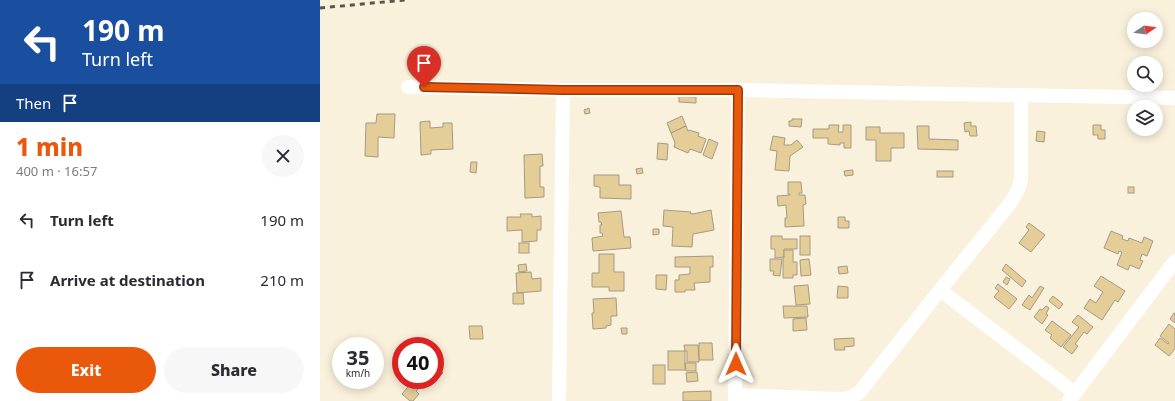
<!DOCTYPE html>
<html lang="en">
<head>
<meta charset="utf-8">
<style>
	:root { --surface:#fff; --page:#f7f7f7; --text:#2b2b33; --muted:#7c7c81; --accent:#ea580c }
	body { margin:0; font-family:"Noto Sans",sans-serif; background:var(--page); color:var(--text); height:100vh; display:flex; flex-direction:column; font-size:15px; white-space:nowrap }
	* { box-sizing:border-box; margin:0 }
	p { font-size:13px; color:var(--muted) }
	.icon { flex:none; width:22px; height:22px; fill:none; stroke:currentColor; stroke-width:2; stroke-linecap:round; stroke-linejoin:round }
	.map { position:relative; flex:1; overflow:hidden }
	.details { display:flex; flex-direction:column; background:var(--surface); width:320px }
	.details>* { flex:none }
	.top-card { background:#1a4fa0; color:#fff; overflow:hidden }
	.needle { width:26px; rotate:77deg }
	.controls { position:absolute; left:807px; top:12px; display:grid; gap:8px }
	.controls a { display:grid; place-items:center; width:36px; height:36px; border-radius:50%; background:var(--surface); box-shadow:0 2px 10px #0003; font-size:20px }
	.speed { position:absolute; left:12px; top:337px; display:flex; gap:8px; font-size:20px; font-weight:700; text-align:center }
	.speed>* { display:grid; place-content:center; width:52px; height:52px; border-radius:50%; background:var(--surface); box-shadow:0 2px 10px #0003; line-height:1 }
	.speed small { font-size:10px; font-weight:400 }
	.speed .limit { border:6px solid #d22; background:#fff; color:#111 }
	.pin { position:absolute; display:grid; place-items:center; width:34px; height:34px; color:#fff; margin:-41px -17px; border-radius:50% 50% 50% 0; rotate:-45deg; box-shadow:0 0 4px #0007 }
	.pin .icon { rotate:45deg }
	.me { position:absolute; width:44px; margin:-22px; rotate:0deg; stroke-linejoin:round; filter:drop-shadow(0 0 3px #0008) }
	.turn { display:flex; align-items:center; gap:14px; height:84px; padding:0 16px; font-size:18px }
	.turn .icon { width:52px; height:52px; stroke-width:2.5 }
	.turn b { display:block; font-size:28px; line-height:34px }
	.then { display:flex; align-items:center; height:38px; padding:0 16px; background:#0003; gap:8px; font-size:15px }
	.round { display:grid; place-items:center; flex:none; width:42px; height:42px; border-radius:21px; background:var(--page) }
	.headline { display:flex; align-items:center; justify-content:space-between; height:68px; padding:0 16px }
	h1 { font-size:24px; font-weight:800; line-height:30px; color:var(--accent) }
	.primary-button { display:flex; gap:8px; margin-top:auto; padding:8px 16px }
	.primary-button a { flex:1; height:46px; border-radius:24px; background:var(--accent); color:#fff; font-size:16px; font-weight:800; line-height:46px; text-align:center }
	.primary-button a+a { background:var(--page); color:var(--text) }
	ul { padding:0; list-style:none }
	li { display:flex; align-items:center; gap:12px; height:60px; padding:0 16px }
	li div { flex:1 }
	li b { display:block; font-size:15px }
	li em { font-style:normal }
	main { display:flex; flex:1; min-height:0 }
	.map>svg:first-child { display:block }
</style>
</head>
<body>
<main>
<section class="details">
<div class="top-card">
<div class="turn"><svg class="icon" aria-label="left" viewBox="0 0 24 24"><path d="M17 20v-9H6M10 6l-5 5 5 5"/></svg><div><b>190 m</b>Turn left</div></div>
<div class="then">Then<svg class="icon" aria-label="arrive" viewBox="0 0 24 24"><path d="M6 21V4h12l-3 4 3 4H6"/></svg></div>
</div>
<div class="headline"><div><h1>1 min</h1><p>400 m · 16:57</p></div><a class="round"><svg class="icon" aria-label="close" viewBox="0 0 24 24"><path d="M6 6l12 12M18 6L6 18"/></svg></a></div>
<ul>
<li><svg class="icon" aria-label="left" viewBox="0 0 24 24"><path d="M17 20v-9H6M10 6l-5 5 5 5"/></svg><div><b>Turn left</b></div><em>190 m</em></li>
<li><svg class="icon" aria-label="arrive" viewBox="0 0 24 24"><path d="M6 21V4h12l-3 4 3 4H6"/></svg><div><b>Arrive at destination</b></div><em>210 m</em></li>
</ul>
<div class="primary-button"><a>Exit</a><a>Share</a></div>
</section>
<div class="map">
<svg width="855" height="401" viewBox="0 0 855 401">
	<rect width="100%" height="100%" fill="#faf1dc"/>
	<g fill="#e5cd97" stroke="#a39a87">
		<polygon points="359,96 376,97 376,103 359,102"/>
		<polygon points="269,108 270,113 265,114 264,110"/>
		<polygon points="57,114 75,114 74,138 58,137 58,157 45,156 46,123 56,123"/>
		<polygon points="362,116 366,126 351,133 347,123"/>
		<polygon points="472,119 482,119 481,127 469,126 469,121 472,121"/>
		<polygon points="110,121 110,128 123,127 123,123 132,123 133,149 111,150 111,154 101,155 100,122"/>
		<polygon points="651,122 651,126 656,126 657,136 650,136 649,131 645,132 644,123"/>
		<polygon points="509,125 519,125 518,132 523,132 523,125 531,125 531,148 524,148 524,143 520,143 520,145 508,144 508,138 493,138 493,129 509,129"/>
		<polygon points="773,125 781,125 781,130 785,130 785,139 778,139 778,135 773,135"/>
		<polygon points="366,126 368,131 369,130 379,133 378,136 386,139 381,153 370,149 368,153 354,147 355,143 351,133"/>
		<polygon points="597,126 609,126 609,139 638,140 638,150 598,149"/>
		<polygon points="546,127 560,127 560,133 584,133 584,148 571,148 571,161 556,161 556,140 546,140"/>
		<polygon points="717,131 725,132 724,142 716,141"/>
		<polygon points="453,136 465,138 464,145 471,145 477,140 483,147 470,156 469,171 455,170 457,151 450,150"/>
		<polygon points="389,139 398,143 392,159 383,155"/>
		<polygon points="338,143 348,144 347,160 337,159"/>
		<polygon points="222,154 223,166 220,166 220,187 224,187 224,197 205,198 204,155"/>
		<polygon points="151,162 157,162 156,173 150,172"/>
		<polygon points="322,168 323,173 317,174 316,169"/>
		<polygon points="533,170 533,175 525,176 524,171"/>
		<rect x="617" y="171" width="16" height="6"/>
		<polygon points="274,175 299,175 299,185 311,185 311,199 280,198 280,187 274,186"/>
		<polygon points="468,182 481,182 482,193 479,193 479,195 485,195 486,204 483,205 484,226 465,227 465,218 467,218 466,205 458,206 457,196 470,195 470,194 468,194"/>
		<rect x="808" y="187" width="6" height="6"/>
		<polygon points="344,210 371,212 370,213 373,214 391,210 394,230 373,234 372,247 352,246 353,227 343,226"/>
		<polygon points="301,211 304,237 310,237 311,248 273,251 272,238 283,236 282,233 280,233 280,225 282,225 281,222 279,222 278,213"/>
		<polygon points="200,214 212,214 212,217 221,216 221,230 217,230 217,241 202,242 202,230 187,231 187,217 201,217"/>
		<polygon points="518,217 525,217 525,221 529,221 529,228 518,228"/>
		<polygon points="709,223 725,235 711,252 699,243 709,230 706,227"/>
		<polygon points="333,229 339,229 339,234 333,235"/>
		<polygon points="791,231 803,236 802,239 808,241 809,238 822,243 824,237 833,241 827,256 822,254 820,260 823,261 819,269 810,265 808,270 797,265 802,252 799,251 798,254 784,248"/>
		<polygon points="451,236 462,236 462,239 477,239 477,249 464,249 464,257 455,258 455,249 451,249"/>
		<rect x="480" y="236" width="10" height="19"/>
		<rect x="199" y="243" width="10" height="10"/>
		<polygon points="464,250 473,250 473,262 477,262 477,275 473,275 473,278 463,278 463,258 464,258"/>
		<polygon points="279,254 294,254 294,272 304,272 304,291 289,291 289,287 272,287 272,273 279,273"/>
		<polygon points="393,256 393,267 390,267 390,282 374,283 375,290 365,290 365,292 355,292 355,280 359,280 359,275 370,274 370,267 355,267 355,257"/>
		<polygon points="450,259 462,259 460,276 453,275 454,271 450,271"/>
		<polygon points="489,259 491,275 481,276 480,260"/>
		<polygon points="206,264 207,271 199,272 198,265"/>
		<polygon points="686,264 706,281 702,287 682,270"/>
		<polygon points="527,266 528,273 519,274 518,267"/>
		<polygon points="211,272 212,279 221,278 221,291 197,293 196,273"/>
		<polygon points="336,275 347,275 346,290 336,289"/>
		<polygon points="781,276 805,291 798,302 795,300 782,320 764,308 770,299 776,303 783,292 774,286"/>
		<polygon points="686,277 690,279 687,285 683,282"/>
		<polygon points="678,284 697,299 689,309 674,297 679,291 675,288"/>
		<polygon points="488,285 490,304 476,305 474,286"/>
		<polygon points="518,286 528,287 528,298 517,298"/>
		<polygon points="720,286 724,288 710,310 702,305 709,295 712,298"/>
		<polygon points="193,293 203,293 204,304 193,304"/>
		<polygon points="733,296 743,304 739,309 729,301"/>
		<polygon points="296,298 297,316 291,316 291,325 286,326 286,328 273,329 272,313 274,313 273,299"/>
		<polygon points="463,306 487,306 488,317 464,318"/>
		<polygon points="726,306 729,308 726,314 728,315 722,324 714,317 720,309 722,310"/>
		<polygon points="854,313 855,313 855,323 850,319"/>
		<polygon points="758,315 773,327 767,334 764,332 755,344 758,346 752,354 743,347 759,327 752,322"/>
		<polygon points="486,318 487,330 473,331 473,319"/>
		<polygon points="732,321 751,335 741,347 730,338 732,335 725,330"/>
		<polygon points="849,324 855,329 855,349 849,356 835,345 840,338 848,344 849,343 840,336"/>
		<polygon points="149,326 162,326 163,339 150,339"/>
		<polygon points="301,328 307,328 307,334 302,334"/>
		<polygon points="534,338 534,346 524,347 525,350 515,350 514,339"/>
		<polygon points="379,343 392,343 393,360 379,360"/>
		<polygon points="364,345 378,345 379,362 367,362 367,351 365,351"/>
		<rect x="348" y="351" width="17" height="19"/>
		<polygon points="365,363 376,363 376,371 366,371"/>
		<rect x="333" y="365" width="12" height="19"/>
		<polygon points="115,366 123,373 115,381 113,380 115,380"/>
		<polygon points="377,372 378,381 367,382 366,373"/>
		<polygon points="90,380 107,380 96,391 99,394 93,401 90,401 82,394 88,387 85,385"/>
		<polygon points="391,391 391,401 363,401 363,392"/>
	</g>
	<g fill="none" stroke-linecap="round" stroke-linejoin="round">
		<g stroke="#fff" stroke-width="14">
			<polyline points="88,87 243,90 418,90 855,98"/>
			<polyline points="620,290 755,393"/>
			<path d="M 415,395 L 522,399 L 531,397 L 539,393 L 620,290 L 688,206 C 694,197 699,190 701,179 L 701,95"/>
			<polyline points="239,401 243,90"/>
			<polyline points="415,401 418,90"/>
			<polyline points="749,401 855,261"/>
		</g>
		<polyline stroke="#5a554a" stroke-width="3" stroke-dasharray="5 5" stroke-linecap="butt" points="0,8 85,0"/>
	</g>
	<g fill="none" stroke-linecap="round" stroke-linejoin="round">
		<defs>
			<polyline id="route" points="104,87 243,90 418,90 416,364"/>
		</defs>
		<use href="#route" stroke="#983908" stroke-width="10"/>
		<use href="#route" stroke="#ea580c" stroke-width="7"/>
	</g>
</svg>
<div class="controls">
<a><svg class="needle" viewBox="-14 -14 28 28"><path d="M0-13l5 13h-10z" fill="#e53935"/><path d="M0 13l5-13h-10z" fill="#7c7c81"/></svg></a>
<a><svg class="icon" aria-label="search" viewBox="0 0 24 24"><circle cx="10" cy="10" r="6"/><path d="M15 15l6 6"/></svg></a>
<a><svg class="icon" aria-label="layers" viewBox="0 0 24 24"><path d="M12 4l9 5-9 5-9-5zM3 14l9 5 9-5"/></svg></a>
</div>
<div class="speed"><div>35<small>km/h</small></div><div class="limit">40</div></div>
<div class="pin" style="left:104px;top:87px;background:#d93025"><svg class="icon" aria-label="arrive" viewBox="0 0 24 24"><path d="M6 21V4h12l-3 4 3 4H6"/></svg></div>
<svg class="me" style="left:416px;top:364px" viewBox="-20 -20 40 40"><path d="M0-17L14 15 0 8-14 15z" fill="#ea580c" stroke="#fff" stroke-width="4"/></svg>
</div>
</main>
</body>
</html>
